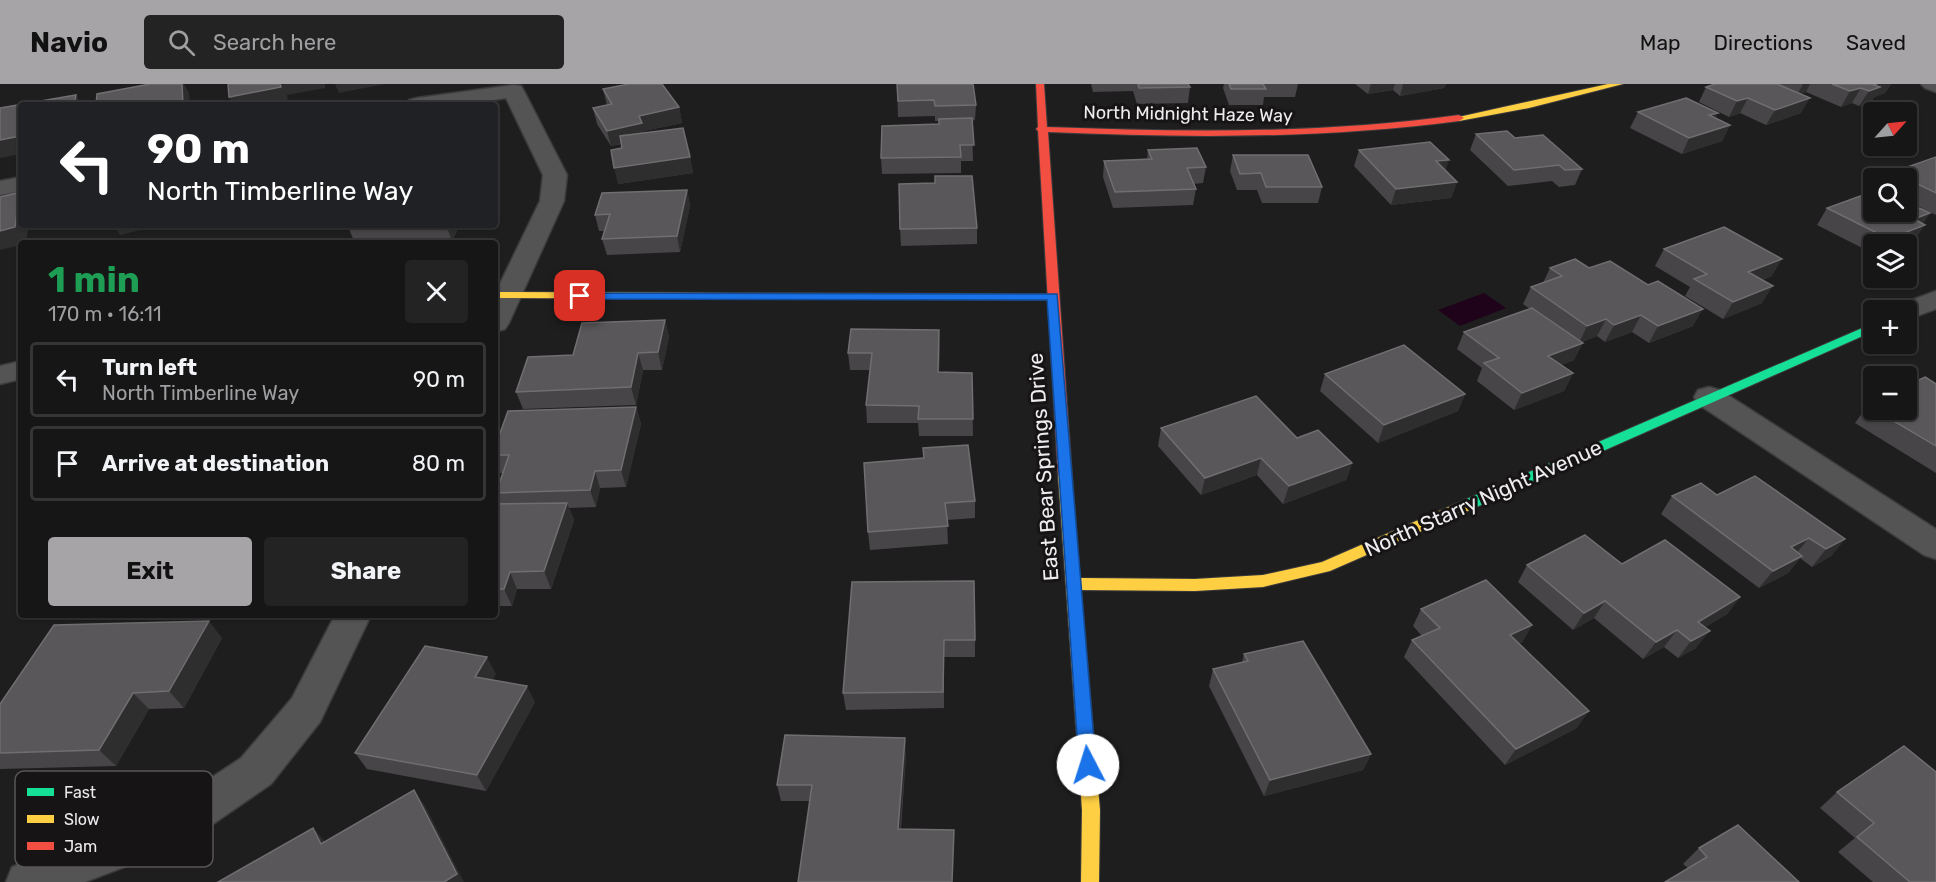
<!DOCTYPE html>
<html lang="en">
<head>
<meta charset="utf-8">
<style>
	:root { --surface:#171617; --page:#242324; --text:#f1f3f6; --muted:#9e9fa1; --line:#363536; --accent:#a6a4a6 }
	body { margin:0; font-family:Rubik,sans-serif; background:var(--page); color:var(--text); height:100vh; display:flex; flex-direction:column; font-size:22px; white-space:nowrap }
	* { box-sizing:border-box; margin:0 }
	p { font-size:20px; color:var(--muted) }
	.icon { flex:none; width:33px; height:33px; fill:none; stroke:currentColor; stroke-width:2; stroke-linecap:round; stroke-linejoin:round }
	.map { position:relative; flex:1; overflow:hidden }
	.sheet { position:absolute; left:18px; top:156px; width:480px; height:378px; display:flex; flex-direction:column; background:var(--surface); border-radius:6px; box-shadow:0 2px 4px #0004,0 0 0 2px var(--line) }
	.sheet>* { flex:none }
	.guide { position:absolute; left:18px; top:18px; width:480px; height:126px; border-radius:6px; box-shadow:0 2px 4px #0004,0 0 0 2px var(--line); background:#202124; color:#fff; overflow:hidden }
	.needle { width:39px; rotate:63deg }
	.fabs { position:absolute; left:1863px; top:18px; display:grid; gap:12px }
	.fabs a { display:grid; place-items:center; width:54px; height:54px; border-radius:6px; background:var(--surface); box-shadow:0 2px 4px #0004,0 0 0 2px var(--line); font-size:30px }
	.pin { position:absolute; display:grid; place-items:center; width:51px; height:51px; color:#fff; margin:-26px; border-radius:12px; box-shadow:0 3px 9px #0006 }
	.me { position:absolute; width:66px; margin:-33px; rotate:355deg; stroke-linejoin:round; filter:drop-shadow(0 0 4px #0008) }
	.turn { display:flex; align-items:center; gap:21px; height:126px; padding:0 30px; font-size:27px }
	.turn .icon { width:78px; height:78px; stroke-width:2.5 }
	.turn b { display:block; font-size:42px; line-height:51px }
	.round { display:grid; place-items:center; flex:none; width:63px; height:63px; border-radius:6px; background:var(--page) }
	.overview { display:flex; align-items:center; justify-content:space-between; height:102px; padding:0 30px }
	h1 { font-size:36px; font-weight:700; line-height:45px; color:#1e9e55 }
	.primary-button { display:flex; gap:12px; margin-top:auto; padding:12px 30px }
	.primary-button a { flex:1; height:69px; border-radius:6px; background:var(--accent); color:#111; font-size:24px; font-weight:700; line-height:69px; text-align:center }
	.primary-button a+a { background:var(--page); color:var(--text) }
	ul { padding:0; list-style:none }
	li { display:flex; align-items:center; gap:18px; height:75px; margin:0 12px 9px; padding:0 18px; border:3px solid var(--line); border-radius:6px }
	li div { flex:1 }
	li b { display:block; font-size:22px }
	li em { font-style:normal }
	header { display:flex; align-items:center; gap:36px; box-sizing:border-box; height:84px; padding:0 30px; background:var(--accent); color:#111 }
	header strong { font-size:28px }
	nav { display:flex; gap:33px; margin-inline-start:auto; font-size:21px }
	.search { width:420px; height:54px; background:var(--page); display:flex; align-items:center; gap:15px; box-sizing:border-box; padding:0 21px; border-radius:6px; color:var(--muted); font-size:22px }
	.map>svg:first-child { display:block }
</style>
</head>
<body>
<header>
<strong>Navio</strong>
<div class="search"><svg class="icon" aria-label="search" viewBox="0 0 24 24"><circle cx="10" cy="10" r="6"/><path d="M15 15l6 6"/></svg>Search here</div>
<nav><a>Map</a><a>Directions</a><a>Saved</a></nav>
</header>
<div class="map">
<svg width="1936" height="798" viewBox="0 0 1936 798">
	<rect width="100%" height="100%" fill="#1f1e1f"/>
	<polygon fill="#1f031b" points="1484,209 1506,224 1460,242 1438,226"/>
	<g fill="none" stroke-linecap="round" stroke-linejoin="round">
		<defs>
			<g id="street">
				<polygon points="1921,0 1936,0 1936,8 1925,4"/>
				<polygon points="513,1 521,2 524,7 567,91 564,117 509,239 505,245 495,248 495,210 540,117 543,91 506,14 461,21 406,21 409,16 417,14"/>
				<polygon points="21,93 21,107 0,111 0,97"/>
				<polygon points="1936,207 1936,225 1906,236 1906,226 1893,226 1896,222"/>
				<polygon points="21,277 21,295 0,300 0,282"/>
				<polygon points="1709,303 1720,306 1936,445 1936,475 1924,471 1698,320 1694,313 1698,306"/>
				<polygon points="335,531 371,531 320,638 271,700 184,760 85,798 6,798 12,783 155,731 241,674 292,614"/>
			</g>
			<g id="fast">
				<polygon points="729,209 1053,210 1059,213 1053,216 725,214 725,210"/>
				<polygon points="1874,239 1874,247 1472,425 1462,425 1460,421 1462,417"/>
			</g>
			<g id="slow">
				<polygon points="1608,0 1623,0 1529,24 1459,37 1454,34"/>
				<polygon points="495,208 729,209 735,212 729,215 495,214"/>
				<polygon points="1065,386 1072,391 1080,494 1195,495 1263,491 1322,478 1462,417 1472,417 1474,421 1472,425 1330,487 1263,503 1195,507 1081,506 1100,726 1099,798 1081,798 1082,726 1058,391"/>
			</g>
			<path id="jam" d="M 1036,0 L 1044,0 L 1047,43 C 1185,48 1322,50 1459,31 L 1464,34 L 1459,37 C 1322,55 1186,54 1048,48 L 1072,391 L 1065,396 L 1058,391 L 1038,47 L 1036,45 L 1038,43 Z"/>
		</defs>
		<use href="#street" stroke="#3c3b3c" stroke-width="3"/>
		<use href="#fast" stroke="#3c3b3c" stroke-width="2"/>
		<use href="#slow" stroke="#3c3b3c" stroke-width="2"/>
		<use href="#jam" stroke="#3c3b3c" stroke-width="2"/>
		<use href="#street" fill="#555455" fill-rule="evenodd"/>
		<use href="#fast" fill="#16e098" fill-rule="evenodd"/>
		<use href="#slow" fill="#ffcf43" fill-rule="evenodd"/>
		<use href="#jam" fill="#f24e42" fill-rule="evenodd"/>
	</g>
	<g fill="#474547">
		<polygon points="897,0 976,21 975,36 972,37 973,77 961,77 961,89 882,90 881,74 939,40 939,37 935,37 935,32 898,33"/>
		<polygon points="1091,0 1188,0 1190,3 1188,19 1137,20 1133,7 1093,8"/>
		<polygon points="1224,0 1298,0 1295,13 1264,13 1263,21 1229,21 1223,4"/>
		<polygon points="1355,0 1446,0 1444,4 1400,12 1393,6 1368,10"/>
		<polygon points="1715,0 1891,0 1885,9 1874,13 1871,19 1859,22 1852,19 1841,23 1806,8 1800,10 1801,29 1766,41 1740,29 1729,33 1699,18 1706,3"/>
		<polygon points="603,5 679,23 682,39 644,47 645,49 690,73 693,89 618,100 622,64 621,60 611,62 597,40 593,24 607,21"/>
		<polygon points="1638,28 1715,34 1730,41 1722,57 1682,70 1630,44"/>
		<polygon points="1476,50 1515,54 1582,85 1575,101 1559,103 1552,97 1508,102 1470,66"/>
		<polygon points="1148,66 1206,83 1203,99 1193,100 1196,105 1193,121 1113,124 1103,93 1104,77 1147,76"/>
		<polygon points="1359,66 1446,86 1457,98 1451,114 1391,121 1354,82"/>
		<polygon points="1233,71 1322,103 1318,119 1262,119 1257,106 1237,106 1230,87"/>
		<polygon points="1936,73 1936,131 1906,116 1906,94 1888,94 1893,88"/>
		<polygon points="687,106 690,122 680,168 607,171 602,155 605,147 599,147 595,131"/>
		<polygon points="1827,124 1923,139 1914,157 1906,160 1874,160 1874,170 1817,141"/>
		<polygon points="349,141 460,141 452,157 362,159 355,159 348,143"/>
		<polygon points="977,144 977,160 901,162 900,145"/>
		<polygon points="1664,165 1772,192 1762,196 1762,219 1723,235 1685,212 1690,203 1655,182"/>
		<polygon points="1550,184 1589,184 1693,242 1649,259 1632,248 1605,258 1597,252 1582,258 1574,276 1561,281 1573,289 1564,307 1514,326 1477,297 1482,284 1457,265 1464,248 1530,225 1523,220 1531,203 1543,199"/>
		<polygon points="665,236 669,253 662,286 643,286 636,321 523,325 516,308 573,271"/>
		<polygon points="940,263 939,288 972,289 973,352 919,352 918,339 867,339 866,321 870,286 850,286 848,269"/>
		<polygon points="1325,290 1465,310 1458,327 1378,359 1320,307"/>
		<polygon points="1936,300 1936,389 1855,339 1868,321 1874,319 1874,326 1906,326"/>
		<polygon points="636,323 641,340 626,403 600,404 596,423 569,424 574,436 551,505 517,505 512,522 495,522 495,420 500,420 496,409 503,389 499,389 495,379 495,363"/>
		<polygon points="1161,344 1297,354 1352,379 1346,396 1283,420 1257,391 1201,411 1158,362"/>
		<polygon points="923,364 975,417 975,434 947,436 948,460 870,466 868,448 923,375"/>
		<polygon points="1717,411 1845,455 1831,472 1812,483 1800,474 1788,489 1759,504 1661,430 1672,412"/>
		<polygon points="1622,480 1740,513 1727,530 1705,543 1696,564 1678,574 1664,563 1643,575 1594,534 1573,546 1518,498 1527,481"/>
		<polygon points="852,498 975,556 975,573 944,573 944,624 846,626 843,609"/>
		<polygon points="1421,525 1532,541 1522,558 1519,560 1577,644 1505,681 1404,573 1412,556 1422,552 1413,542"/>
		<polygon points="222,554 184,624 149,625 116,682 0,685 0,620"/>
		<polygon points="1244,570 1371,670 1363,686 1264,712 1209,602 1213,585 1242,578"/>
		<polygon points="496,590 492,596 535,618 486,707 367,685 355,669"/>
		<polygon points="906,670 901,745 954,762 810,717 781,717 777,701"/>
		<polygon points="1936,688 1936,798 1873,798 1838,768 1855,754 1820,724 1837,708"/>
		<polygon points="1699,764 1799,798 1688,784 1683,780"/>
	</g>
	<g fill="#2f2e2f">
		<polygon points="182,0 184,0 189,9 190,21 182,21"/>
		<polygon points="280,0 325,0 325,4 287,11 288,18 273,21 233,21 229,13"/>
		<polygon points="335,0 385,0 339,9"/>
		<polygon points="1371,0 1395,0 1393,6 1368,10"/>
		<polygon points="1403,0 1446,0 1444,4 1400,12"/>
		<polygon points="1803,0 1810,0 1806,8 1797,11"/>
		<polygon points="1877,0 1891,0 1885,9 1874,13 1871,19 1859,22 1869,7 1874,1"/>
		<polygon points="1861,4 1852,19 1841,23 1850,7"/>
		<polygon points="76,11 82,21 74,21"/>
		<polygon points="1748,14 1740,29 1729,33 1737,17"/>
		<polygon points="1810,14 1801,29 1766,41 1775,26"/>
		<polygon points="679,23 682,39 644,47 646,54 611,62 607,47 639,32"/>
		<polygon points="1718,29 1710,44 1709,31"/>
		<polygon points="1730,41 1722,57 1682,70 1689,54"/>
		<polygon points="21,52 21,70 0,74 0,56"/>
		<polygon points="690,73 693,89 618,100 614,84"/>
		<polygon points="1449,76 1444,92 1436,77"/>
		<polygon points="1457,98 1451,114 1391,121 1396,105"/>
		<polygon points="687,106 690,122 680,168 677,152"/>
		<polygon points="21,127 21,141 45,141 28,145 26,159 21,159 21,161 0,166 0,147 17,128"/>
		<polygon points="1930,129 1921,143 1925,141 1914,157 1906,160 1885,160 1889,155 1914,135"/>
		<polygon points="114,141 161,141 120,151"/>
		<polygon points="446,141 460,141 452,157"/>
		<polygon points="1782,175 1772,192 1738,205 1748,188"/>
		<polygon points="1773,202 1762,219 1723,235 1733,218"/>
		<polygon points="1703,225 1693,242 1649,259 1658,242"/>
		<polygon points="1641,231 1632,248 1605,258 1614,241"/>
		<polygon points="1606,235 1597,252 1579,259 1587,242"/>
		<polygon points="665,236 669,253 662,286 658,268"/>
		<polygon points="939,246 940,263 938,305 938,288"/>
		<polygon points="1583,259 1574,276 1540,289 1548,272"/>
		<polygon points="638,269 643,286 636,321 631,303"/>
		<polygon points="1573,289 1564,307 1514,326 1522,309"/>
		<polygon points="1465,310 1458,327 1378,359 1384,341"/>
		<polygon points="636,323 641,340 626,403 621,386"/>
		<polygon points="1261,374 1257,391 1201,411 1205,394"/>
		<polygon points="1352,379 1346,396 1283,420 1289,402"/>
		<polygon points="595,387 600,404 596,423 590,406"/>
		<polygon points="567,419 574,436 551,505 544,487"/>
		<polygon points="1809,454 1795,471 1791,463"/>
		<polygon points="1845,455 1831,472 1812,483 1826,465"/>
		<polygon points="1802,472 1788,489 1759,504 1773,487"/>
		<polygon points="510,488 517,505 512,522 504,505"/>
		<polygon points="1740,513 1727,530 1688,554 1698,538"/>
		<polygon points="1605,517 1594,534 1573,546 1584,529"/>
		<polygon points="209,537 222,554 184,624 169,607"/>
		<polygon points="1532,541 1522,558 1500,568 1510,551"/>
		<polygon points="1677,546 1664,563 1643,575 1656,558"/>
		<polygon points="1710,547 1696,564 1678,574 1691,557"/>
		<polygon points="487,573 496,590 484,610 475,593"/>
		<polygon points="527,602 535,618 486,707 477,691"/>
		<polygon points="133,609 149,625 116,682 99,666"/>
		<polygon points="1589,627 1577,644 1505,681 1516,665"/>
		<polygon points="905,654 906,670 899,760 898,745"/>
		<polygon points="1371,670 1363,686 1264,712 1270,696"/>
		<polygon points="414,706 425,722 464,798 444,798"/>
		<polygon points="313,744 327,760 321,760"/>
	</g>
	<g fill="#595759" stroke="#706e70" stroke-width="1.5">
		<polygon points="150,0 182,0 183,21 96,21 97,10"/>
		<polygon points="228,0 280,0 281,3 229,13"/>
		<polygon points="629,0 662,0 679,23 639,32 642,39 607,47 593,24 612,20 603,5"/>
		<polygon points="897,0 973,0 976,21 935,22 934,16 898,17"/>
		<polygon points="1138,0 1188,0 1190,3 1139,4"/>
		<polygon points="1229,0 1263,0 1266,5 1231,5"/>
		<polygon points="1715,0 1777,0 1810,14 1775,26 1748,14 1737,17 1706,3"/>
		<polygon points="1832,0 1877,0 1874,1 1880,3 1869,7 1861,4 1850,7"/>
		<polygon points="76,11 74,21 21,21 21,52 0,56 0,24"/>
		<polygon points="1686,14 1718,29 1709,31 1730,41 1689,54 1638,28"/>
		<polygon points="972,34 974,61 960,61 961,73 881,74 882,42 939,40 939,35"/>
		<polygon points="683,44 690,73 614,84 611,66 622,64 620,52"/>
		<polygon points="1507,47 1515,54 1543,51 1582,85 1565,86 1559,81 1514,86 1476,50"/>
		<polygon points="1430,58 1449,76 1436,77 1457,98 1396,105 1359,66"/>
		<polygon points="1197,64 1206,83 1187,84 1196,105 1115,108 1104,77 1152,75 1148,66"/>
		<polygon points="1233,71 1308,71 1322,103 1266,103 1261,89 1240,90"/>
		<polygon points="1936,73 1936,109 1893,88"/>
		<polygon points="935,92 972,92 977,144 900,145 899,100 935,99"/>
		<polygon points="687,106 677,152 602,155 610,130 595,131 602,109"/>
		<polygon points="1874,107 1874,128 1906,128 1906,118 1930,129 1914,135 1925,141 1889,155 1827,124"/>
		<polygon points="21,108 21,127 17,128 15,143 0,147 0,113"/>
		<polygon points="349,141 419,141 348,143"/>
		<polygon points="1724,143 1782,175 1748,188 1773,202 1733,218 1694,195 1707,190 1664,165"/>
		<polygon points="1575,175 1589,184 1610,177 1648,201 1658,197 1703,225 1658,242 1641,231 1614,241 1606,235 1587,242 1531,203 1562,192 1550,184"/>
		<polygon points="1532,224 1583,259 1548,272 1573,289 1522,309 1484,279 1499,274 1464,248"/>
		<polygon points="665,236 658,268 638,269 631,303 516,308 528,273 573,271 582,239"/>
		<polygon points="851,245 939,246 938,288 972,289 973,335 918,335 919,322 866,321 872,269 848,269"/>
		<polygon points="1404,261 1465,310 1384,341 1325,290"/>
		<polygon points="1925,293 1936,300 1936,362 1875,326 1906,326 1906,302"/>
		<polygon points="1256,312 1297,354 1318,346 1352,379 1289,402 1261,374 1205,394 1161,344"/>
		<polygon points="1874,319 1874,325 1868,321"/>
		<polygon points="636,323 621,386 595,387 590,406 496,409 509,371 495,371 495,363 508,327"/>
		<polygon points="968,361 975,417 945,419 948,442 868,448 864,379 924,374 923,364"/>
		<polygon points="1755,392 1845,455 1826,465 1809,454 1791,463 1802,472 1773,487 1672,412 1701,399 1717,411"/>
		<polygon points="567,419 544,487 510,488 504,505 495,505 495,420"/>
		<polygon points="1585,451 1622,480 1665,456 1740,513 1698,538 1710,547 1691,557 1677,546 1656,558 1605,517 1584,529 1527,481"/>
		<polygon points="1486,496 1532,541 1510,551 1589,627 1516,665 1412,556 1440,544 1421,525"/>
		<polygon points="974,497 975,556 944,556 943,608 843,609 852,498"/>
		<polygon points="209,537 169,607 133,609 99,666 0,669 0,620 54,541"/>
		<polygon points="1303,557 1371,670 1270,696 1213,585 1248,577 1244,570"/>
		<polygon points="425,562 487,573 475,593 527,602 477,691 355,669"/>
		<polygon points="785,651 905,654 898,745 954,746 952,798 798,798 812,701 777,701"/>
		<polygon points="1904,662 1936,688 1936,798 1910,798 1857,753 1874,739 1837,708"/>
		<polygon points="414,706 457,790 444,798 218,798 313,744 321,760"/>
		<polygon points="1738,741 1799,798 1665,798 1707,773 1699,764"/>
	</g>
	<polygon fill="#1a73e8" stroke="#114b97" stroke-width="1.5" points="576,209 1057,210 1096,681 1094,686 1088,688 1082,686 1079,681 1047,216 580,215 574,212"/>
	<g text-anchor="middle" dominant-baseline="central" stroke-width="6" stroke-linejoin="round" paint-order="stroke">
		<g font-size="18" fill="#eeecee" stroke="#171416">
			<text transform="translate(1188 30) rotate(1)">North Midnight Haze Way</text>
		</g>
		<g font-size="21" fill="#eeecee" stroke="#171416">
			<text transform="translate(1043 383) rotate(-94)">East Bear Springs Drive</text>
			<text transform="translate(1483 414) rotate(-24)">North Starry Night Avenue</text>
		</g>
	</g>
	<rect x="15" y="687" width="198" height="96" rx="9" fill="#171416" stroke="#585557" stroke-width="1.5"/>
	<rect x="27" y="704" width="27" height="8" fill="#16e098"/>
	<rect x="27" y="731" width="27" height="8" fill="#ffcf43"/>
	<rect x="27" y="758" width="27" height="8" fill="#f24e42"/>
	<g font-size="16" fill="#eeecee">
		<text x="64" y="714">Fast</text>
		<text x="64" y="741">Slow</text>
		<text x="64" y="768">Jam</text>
	</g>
</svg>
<div class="fabs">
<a><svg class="needle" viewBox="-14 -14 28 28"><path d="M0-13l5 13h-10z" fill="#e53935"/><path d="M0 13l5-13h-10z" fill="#9e9fa1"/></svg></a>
<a><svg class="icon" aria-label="search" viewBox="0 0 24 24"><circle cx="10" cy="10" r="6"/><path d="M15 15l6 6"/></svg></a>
<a><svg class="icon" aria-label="layers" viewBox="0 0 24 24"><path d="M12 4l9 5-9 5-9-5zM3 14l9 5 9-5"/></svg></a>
<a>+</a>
<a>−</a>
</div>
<div class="pin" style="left:580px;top:212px;background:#d93025"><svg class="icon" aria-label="arrive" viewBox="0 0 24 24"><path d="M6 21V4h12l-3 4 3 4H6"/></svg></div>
<svg class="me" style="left:1088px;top:681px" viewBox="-20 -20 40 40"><circle r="19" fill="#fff"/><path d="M0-13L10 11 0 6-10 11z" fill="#1a73e8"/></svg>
<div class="guide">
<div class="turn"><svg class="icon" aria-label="left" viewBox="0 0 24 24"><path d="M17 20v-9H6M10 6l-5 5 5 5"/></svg><div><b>90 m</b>North Timberline Way</div></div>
</div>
<section class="sheet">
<div class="overview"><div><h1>1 min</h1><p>170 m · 16:11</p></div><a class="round"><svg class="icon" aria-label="close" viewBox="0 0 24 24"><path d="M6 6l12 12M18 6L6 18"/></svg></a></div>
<ul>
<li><svg class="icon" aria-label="left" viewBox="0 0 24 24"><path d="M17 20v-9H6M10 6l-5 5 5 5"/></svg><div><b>Turn left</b><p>North Timberline Way</p></div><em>90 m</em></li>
<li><svg class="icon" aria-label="arrive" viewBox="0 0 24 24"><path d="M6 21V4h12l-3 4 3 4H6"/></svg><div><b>Arrive at destination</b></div><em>80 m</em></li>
</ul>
<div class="primary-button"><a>Exit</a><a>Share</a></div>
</section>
</div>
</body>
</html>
